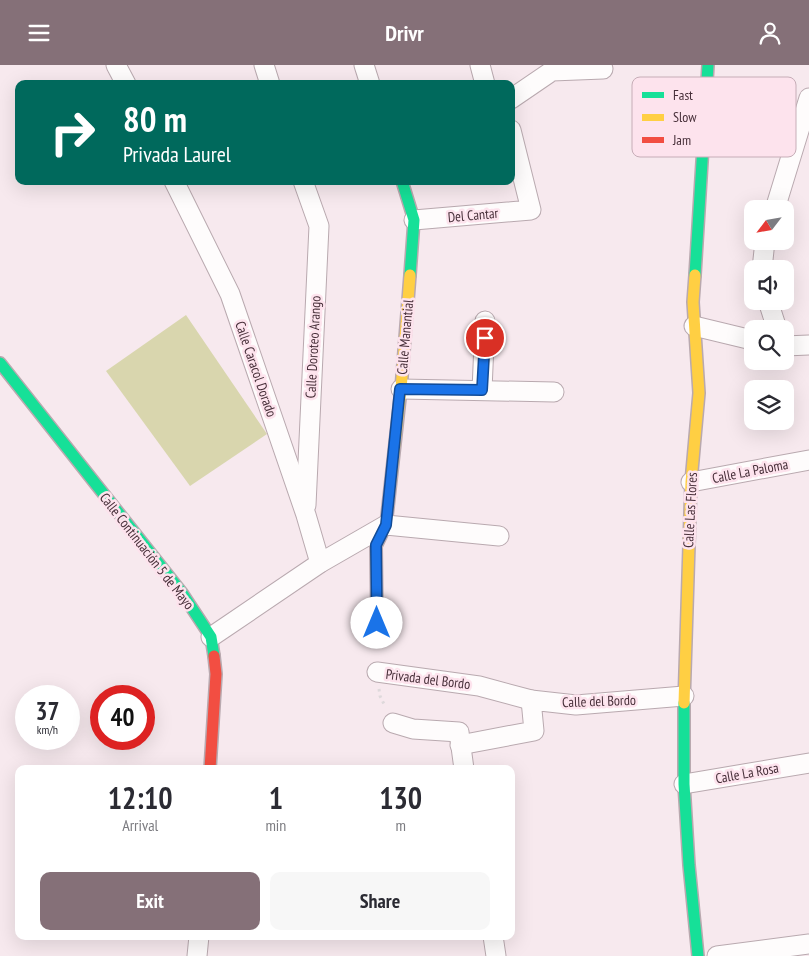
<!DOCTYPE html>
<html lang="en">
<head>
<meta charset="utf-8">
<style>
	:root { --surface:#fff; --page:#f7f7f7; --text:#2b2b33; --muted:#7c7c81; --accent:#857078 }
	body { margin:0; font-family:"PT Sans Narrow",sans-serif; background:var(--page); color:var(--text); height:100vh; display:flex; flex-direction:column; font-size:19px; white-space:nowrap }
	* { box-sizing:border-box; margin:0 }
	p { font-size:16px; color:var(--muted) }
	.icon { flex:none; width:28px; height:28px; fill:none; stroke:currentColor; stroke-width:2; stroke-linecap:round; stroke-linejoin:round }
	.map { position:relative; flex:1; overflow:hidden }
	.sheet { position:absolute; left:15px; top:700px; width:500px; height:175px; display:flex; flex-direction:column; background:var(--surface); border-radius:10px; box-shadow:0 5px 20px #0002 }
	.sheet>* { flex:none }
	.hud { position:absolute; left:15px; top:15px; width:500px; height:105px; border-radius:10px; box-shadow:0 5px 20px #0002; background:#00695c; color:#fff; overflow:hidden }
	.needle { width:32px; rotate:239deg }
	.buttons { position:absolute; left:744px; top:135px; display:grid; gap:10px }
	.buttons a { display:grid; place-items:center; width:50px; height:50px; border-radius:10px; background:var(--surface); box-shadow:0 5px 20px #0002; font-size:25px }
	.speed { position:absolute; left:15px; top:620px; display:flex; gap:10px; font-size:25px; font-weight:700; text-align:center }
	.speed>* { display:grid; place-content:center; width:65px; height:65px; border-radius:50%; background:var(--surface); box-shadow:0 5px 20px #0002; line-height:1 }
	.speed small { font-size:12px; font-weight:400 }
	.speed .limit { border:8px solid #d22; background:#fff; color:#111 }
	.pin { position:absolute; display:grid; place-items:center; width:42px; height:42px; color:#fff; margin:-21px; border:2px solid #fff; border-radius:50%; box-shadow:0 1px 5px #0007 }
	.me { position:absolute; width:55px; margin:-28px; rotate:0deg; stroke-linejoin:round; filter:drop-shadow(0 0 4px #0008) }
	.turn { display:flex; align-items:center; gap:18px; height:105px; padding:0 25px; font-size:22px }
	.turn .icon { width:65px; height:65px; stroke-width:2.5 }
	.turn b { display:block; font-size:35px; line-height:42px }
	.eta { display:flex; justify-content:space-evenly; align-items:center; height:85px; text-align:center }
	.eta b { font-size:30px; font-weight:800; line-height:35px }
	.button { display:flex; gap:10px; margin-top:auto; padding:10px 25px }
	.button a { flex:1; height:58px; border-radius:10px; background:var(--accent); color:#fff; font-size:20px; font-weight:800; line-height:58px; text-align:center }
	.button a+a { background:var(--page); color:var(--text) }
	header { display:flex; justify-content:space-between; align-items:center; height:65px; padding:0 25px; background:var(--accent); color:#fff; font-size:22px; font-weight:800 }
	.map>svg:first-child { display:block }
</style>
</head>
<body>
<header><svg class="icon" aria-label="menu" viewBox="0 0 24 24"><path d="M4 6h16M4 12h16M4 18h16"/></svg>Drivr<svg class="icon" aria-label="person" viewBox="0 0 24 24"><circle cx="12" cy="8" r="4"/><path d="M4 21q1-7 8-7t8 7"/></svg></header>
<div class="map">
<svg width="809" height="891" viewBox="0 0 809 891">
	<rect width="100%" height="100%" fill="#f7e9ee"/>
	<polygon fill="#d9d6ae" points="186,250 267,369 190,421 106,306"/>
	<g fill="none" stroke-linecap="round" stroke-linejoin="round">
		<defs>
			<g id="street">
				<polyline points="116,0 126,19"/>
				<polyline points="264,0 270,19"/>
				<polyline points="364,0 370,19"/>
				<polyline points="480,0 485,19"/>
				<polyline points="511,34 552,6 603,4"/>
				<polyline points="174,116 230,229 306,450 320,498"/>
				<polyline points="303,116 319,161 306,440"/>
				<polyline points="775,144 809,33"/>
				<polyline points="414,155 531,145 511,65"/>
				<polyline points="762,204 765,176"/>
				<polyline points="768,236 777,264"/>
				<polyline points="694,261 752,275"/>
				<polyline points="785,281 809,280"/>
				<polyline points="401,324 554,327"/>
				<polyline points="482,325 485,256"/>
				<polyline points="691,417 809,395"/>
				<polyline points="211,572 320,498 386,460 499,471"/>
				<polyline points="377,607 479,621 531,635"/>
				<polyline points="393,658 413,664 459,667 464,704"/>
				<polyline points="460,680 534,666 531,635 576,640 684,631"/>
				<polyline points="684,719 809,698"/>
				<polyline points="493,871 496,891"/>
				<polyline points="197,891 199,871"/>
				<polyline points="717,891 809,879"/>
			</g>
			<g id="fast">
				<polyline points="402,116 414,155 410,210"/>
				<polyline points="695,210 708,0"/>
				<polyline points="0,298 182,528 211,572 214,591"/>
				<polyline points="684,638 684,719 689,800 698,891"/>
			</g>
			<g id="slow">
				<polyline points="377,558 376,481 386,460 401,324 410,210"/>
				<polyline points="684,638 691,417 699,328 693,237 695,210"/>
			</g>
			<polyline id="jam" points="210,704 216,609 214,591"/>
		</defs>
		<use href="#street" stroke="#b9a9af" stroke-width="21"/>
		<use href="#fast" stroke="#b9a9af" stroke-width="14"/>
		<use href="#slow" stroke="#b9a9af" stroke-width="14"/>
		<use href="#jam" stroke="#b9a9af" stroke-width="14"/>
		<polyline stroke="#ded9db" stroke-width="3" stroke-dasharray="2.5 4" stroke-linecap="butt" points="379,624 380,631 385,641"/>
		<use href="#street" stroke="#fefcfc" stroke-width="19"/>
		<use href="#fast" stroke="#16e098" stroke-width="11"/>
		<use href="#slow" stroke="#ffcf43" stroke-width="11"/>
		<use href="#jam" stroke="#f24e42" stroke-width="11"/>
	</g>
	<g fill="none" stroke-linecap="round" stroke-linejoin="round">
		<defs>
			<polyline id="route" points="377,558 376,480 386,460 400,324 482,325 485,273"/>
		</defs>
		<use href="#route" stroke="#114b97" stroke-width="12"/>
		<use href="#route" stroke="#1a73e8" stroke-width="9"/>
	</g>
	<g text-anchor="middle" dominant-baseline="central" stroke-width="5" stroke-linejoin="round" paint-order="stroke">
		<g font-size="14" fill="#472f39" stroke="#fde3ed">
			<text transform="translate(473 150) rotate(-5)">Del Cantar</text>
			<text transform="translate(405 272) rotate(-85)">Calle Manantial</text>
			<text transform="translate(313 282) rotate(-87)">Calle Doroteo Arango</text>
			<text transform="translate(256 304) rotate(71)">Calle Caracol Dorado</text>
			<text transform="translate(750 406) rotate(-11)">Calle La Paloma</text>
			<text transform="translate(690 445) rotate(-87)">Calle Las Flores</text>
			<text transform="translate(147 486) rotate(52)">Calle Continuación 5 de Mayo</text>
			<text transform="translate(428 614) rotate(7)">Privada del Bordo</text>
			<text transform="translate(599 636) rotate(-2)">Calle del Bordo</text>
			<text transform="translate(747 708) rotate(-10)">Calle La Rosa</text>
		</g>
	</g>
	<rect x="632" y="12" width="164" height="80" rx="8" fill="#fde3ed" stroke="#c6adb7" stroke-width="1"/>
	<rect x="642" y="27" width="22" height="6" fill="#16e098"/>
	<rect x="642" y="49" width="22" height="7" fill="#ffcf43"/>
	<rect x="642" y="72" width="22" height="6" fill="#f24e42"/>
	<g font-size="14" fill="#472f39">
		<text x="673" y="35">Fast</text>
		<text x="673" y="57">Slow</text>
		<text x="673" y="80">Jam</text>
	</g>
</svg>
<div class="buttons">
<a><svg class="needle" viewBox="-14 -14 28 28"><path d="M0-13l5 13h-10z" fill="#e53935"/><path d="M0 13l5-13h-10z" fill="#7c7c81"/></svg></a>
<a><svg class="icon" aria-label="sound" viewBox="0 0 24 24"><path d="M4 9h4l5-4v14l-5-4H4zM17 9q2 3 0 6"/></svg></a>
<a><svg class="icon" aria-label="search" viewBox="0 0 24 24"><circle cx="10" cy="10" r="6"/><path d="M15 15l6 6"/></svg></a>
<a><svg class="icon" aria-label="layers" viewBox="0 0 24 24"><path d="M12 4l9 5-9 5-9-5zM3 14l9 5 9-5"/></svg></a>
</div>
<div class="speed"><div>37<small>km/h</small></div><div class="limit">40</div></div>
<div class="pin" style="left:485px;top:273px;background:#d93025"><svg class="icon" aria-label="arrive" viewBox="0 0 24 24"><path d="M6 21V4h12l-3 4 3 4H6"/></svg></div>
<svg class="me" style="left:377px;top:558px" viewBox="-20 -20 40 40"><circle r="19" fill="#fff"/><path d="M0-13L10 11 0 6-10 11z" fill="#1a73e8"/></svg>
<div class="hud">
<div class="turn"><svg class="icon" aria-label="right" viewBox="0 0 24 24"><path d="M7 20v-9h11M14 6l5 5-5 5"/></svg><div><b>80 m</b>Privada Laurel</div></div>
</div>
<section class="sheet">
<div class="eta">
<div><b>12:10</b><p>Arrival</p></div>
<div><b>1</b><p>min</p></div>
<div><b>130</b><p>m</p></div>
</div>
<div class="button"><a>Exit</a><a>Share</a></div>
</section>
</div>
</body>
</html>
